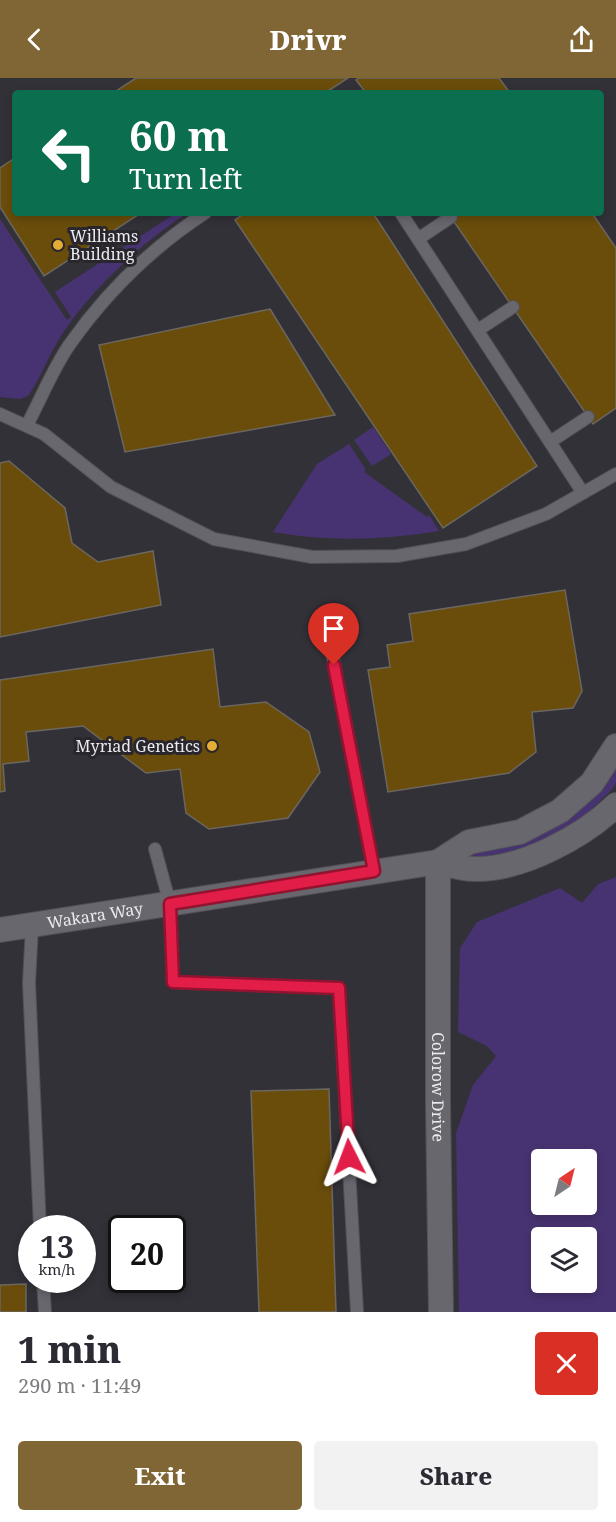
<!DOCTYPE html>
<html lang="en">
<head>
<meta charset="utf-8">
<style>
	:root { --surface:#fff; --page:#f2f2f3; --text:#2b2b33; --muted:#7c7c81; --accent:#7f6634 }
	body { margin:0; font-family:"Noto Serif",serif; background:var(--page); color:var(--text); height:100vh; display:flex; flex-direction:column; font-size:22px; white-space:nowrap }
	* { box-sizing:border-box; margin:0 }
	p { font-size:20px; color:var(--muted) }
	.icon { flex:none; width:33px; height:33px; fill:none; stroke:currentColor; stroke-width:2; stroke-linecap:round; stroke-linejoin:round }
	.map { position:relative; height:1234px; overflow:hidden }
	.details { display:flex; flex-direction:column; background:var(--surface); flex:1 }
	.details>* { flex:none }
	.guide { position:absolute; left:12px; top:12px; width:592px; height:126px; border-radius:6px; box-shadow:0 3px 9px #0003; background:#0b6e4f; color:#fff; overflow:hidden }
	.needle { width:39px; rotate:35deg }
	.fabs { position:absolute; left:531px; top:1071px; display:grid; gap:12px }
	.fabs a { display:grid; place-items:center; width:66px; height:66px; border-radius:6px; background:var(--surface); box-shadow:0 3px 9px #0003; font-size:30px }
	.speed { position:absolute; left:18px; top:1137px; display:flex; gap:12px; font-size:30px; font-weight:700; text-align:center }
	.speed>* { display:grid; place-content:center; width:78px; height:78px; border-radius:50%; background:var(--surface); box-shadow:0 3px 9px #0003; line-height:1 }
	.speed small { font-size:15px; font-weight:400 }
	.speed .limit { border:3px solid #111; border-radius:9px; background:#fff; color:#111 }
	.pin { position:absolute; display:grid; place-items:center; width:51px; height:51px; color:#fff; margin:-62px -26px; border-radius:50% 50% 50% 0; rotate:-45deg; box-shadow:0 0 6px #0007 }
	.pin .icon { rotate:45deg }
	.me { position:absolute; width:66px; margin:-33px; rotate:357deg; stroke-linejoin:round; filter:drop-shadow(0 0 4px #0008) }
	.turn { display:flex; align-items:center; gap:21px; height:126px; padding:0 18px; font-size:27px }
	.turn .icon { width:78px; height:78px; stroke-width:2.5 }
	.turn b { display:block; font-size:42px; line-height:51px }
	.round { display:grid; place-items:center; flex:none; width:63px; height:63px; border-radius:6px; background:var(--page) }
	.headline { display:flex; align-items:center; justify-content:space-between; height:102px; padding:0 18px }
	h1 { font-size:36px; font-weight:800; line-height:45px }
	.cta { display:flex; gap:12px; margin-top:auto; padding:12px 18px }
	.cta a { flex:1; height:69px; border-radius:6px; background:var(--accent); color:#fff; font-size:24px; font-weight:800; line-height:69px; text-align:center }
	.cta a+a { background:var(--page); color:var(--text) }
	header { display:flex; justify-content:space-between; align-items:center; height:78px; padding:0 18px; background:var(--accent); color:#fff; font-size:27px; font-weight:800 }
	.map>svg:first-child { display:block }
</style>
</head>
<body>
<header><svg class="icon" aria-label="back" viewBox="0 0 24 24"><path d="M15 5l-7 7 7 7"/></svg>Drivr<svg class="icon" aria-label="share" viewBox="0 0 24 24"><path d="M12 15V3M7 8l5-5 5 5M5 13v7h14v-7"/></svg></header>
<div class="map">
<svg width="616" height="1234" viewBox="0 0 616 1234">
	<rect width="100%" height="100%" fill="#333138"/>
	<g fill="#473371" fill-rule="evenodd">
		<path d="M 176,135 L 187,135 C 139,167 90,212 59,261 C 48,279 41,300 28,318 L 20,321 L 0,319 L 0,141 L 67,242 L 71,239 L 55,214 Z"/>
		<polygon points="373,349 391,376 372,388 354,362"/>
		<path d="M 349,366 L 366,392 L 364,394 L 427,439 L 429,437 L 439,453 C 382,462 330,464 273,454 L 317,386 Z"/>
		<path d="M 616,680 C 616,687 616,697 616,704 C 614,712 603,719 598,725 C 563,761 523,773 475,783 L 469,779 L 468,776 L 500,767 Z"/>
		<path d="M 616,799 L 616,1234 L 459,1234 L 456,1055 L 473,1007 L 496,978 L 487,968 L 458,954 L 460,870 L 477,844 L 560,810 L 582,825 L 598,806 ZM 542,1082 L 586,1082 L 586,1126 L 542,1126 ZM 542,1160 L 586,1160 L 586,1204 L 542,1204 Z"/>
	</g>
	<g fill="#6a4d0a" stroke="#6b6760" stroke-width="1.5">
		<polygon points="136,0 348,0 325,15 113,15"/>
		<polygon points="359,0 499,0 510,15 366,15 356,2"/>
		<polygon points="15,80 15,135 141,135 44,198 0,129 0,90"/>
		<polygon points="245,135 373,135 537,388 443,450 235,142"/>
		<polygon points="448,135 592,135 616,170 616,330 593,346"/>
		<polygon points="270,231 335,337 125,374 99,267"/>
		<polygon points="9,383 65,430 72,465 98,484 153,473 161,527 0,559 0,385"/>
		<polygon points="565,512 582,613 573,630 532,634 536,674 509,695 388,714 368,592 390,589 387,567 413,563 409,536"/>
		<polygon points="213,571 220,629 266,624 309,654 320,694 288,740 209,751 186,735 180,691 146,695 83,648 26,654 29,683 3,686 5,713 0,714 0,602"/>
		<polygon points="329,1011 336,1234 259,1234 251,1013"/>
		<polygon points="26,1206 26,1234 0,1234 0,1207"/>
	</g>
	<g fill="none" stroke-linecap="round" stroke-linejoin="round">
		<defs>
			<g id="lane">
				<polyline points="401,135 583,415"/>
				<polyline points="418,161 451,139"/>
				<polyline points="478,252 513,229"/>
				<polyline points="0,336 44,356 111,409 214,461 312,479 397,478 466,466 546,436 616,396"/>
				<path d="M 27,347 C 41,321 53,290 70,266 C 106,215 153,169 205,135"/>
				<polyline points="550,364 588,339"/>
				<polyline points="330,564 374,793"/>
				<polyline points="155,771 170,826 173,904 339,910 357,1234"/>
				<polyline points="32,848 29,905 40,1150"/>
				<polyline points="43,1202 45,1234"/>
			</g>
			<g id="street">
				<path id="s1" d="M 438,784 L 438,1026 L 441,1234"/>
				<polyline points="438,784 469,764 520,754 560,733 592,705 616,668"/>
				<path id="s2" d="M 0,852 L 438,784 C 450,787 463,791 475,791 C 521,792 583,759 616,727"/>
			</g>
		</defs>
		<use href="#lane" stroke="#515055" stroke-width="14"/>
		<use href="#street" stroke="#515055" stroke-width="26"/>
		<use href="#lane" stroke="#69676e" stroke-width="12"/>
		<use href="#street" stroke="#69676e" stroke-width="24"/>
	</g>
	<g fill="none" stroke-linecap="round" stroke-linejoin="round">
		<defs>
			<polyline id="route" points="334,587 374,793 170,826 173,904 339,910 349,1079"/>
		</defs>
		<use href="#route" stroke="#92132f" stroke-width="15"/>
		<use href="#route" stroke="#e11d48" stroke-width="10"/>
	</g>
	<g fill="#e6ad36" stroke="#29272d" stroke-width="2">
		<circle cx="58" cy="167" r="6"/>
		<circle cx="212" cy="668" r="6"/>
	</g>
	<g text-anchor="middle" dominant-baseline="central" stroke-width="6" stroke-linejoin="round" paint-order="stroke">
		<g font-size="16" fill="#ecebef" stroke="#29272d" text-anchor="start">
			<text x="70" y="158">Williams<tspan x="70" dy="18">Building</tspan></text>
			<text x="200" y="668" text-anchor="end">Myriad Genetics</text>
		</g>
		<g font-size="16" fill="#ecebef" stroke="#29272d">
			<text stroke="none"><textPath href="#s2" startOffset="96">Wakara Way</textPath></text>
			<text stroke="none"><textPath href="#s1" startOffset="225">Colorow Drive</textPath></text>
		</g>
	</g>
</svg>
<div class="fabs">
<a><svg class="needle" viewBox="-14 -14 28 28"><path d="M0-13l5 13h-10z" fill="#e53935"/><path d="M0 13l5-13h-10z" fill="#7c7c81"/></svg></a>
<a><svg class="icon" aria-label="layers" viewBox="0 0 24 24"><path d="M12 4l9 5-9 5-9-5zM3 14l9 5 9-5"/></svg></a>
</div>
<div class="speed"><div>13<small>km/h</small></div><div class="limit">20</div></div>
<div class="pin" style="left:334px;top:587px;background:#d93025"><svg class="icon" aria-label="arrive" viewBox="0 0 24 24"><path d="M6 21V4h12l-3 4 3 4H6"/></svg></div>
<svg class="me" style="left:349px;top:1079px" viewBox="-20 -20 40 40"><path d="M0-17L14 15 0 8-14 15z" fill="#e11d48" stroke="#fff" stroke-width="4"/></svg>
<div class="guide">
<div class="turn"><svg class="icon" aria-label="left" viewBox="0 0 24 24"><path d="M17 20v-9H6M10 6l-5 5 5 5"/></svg><div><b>60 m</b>Turn left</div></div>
</div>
</div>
<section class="details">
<div class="headline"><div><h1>1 min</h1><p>290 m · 11:49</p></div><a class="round" style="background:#d93025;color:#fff"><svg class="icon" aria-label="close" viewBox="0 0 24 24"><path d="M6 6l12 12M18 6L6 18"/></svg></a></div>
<div class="cta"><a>Exit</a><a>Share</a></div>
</section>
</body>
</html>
